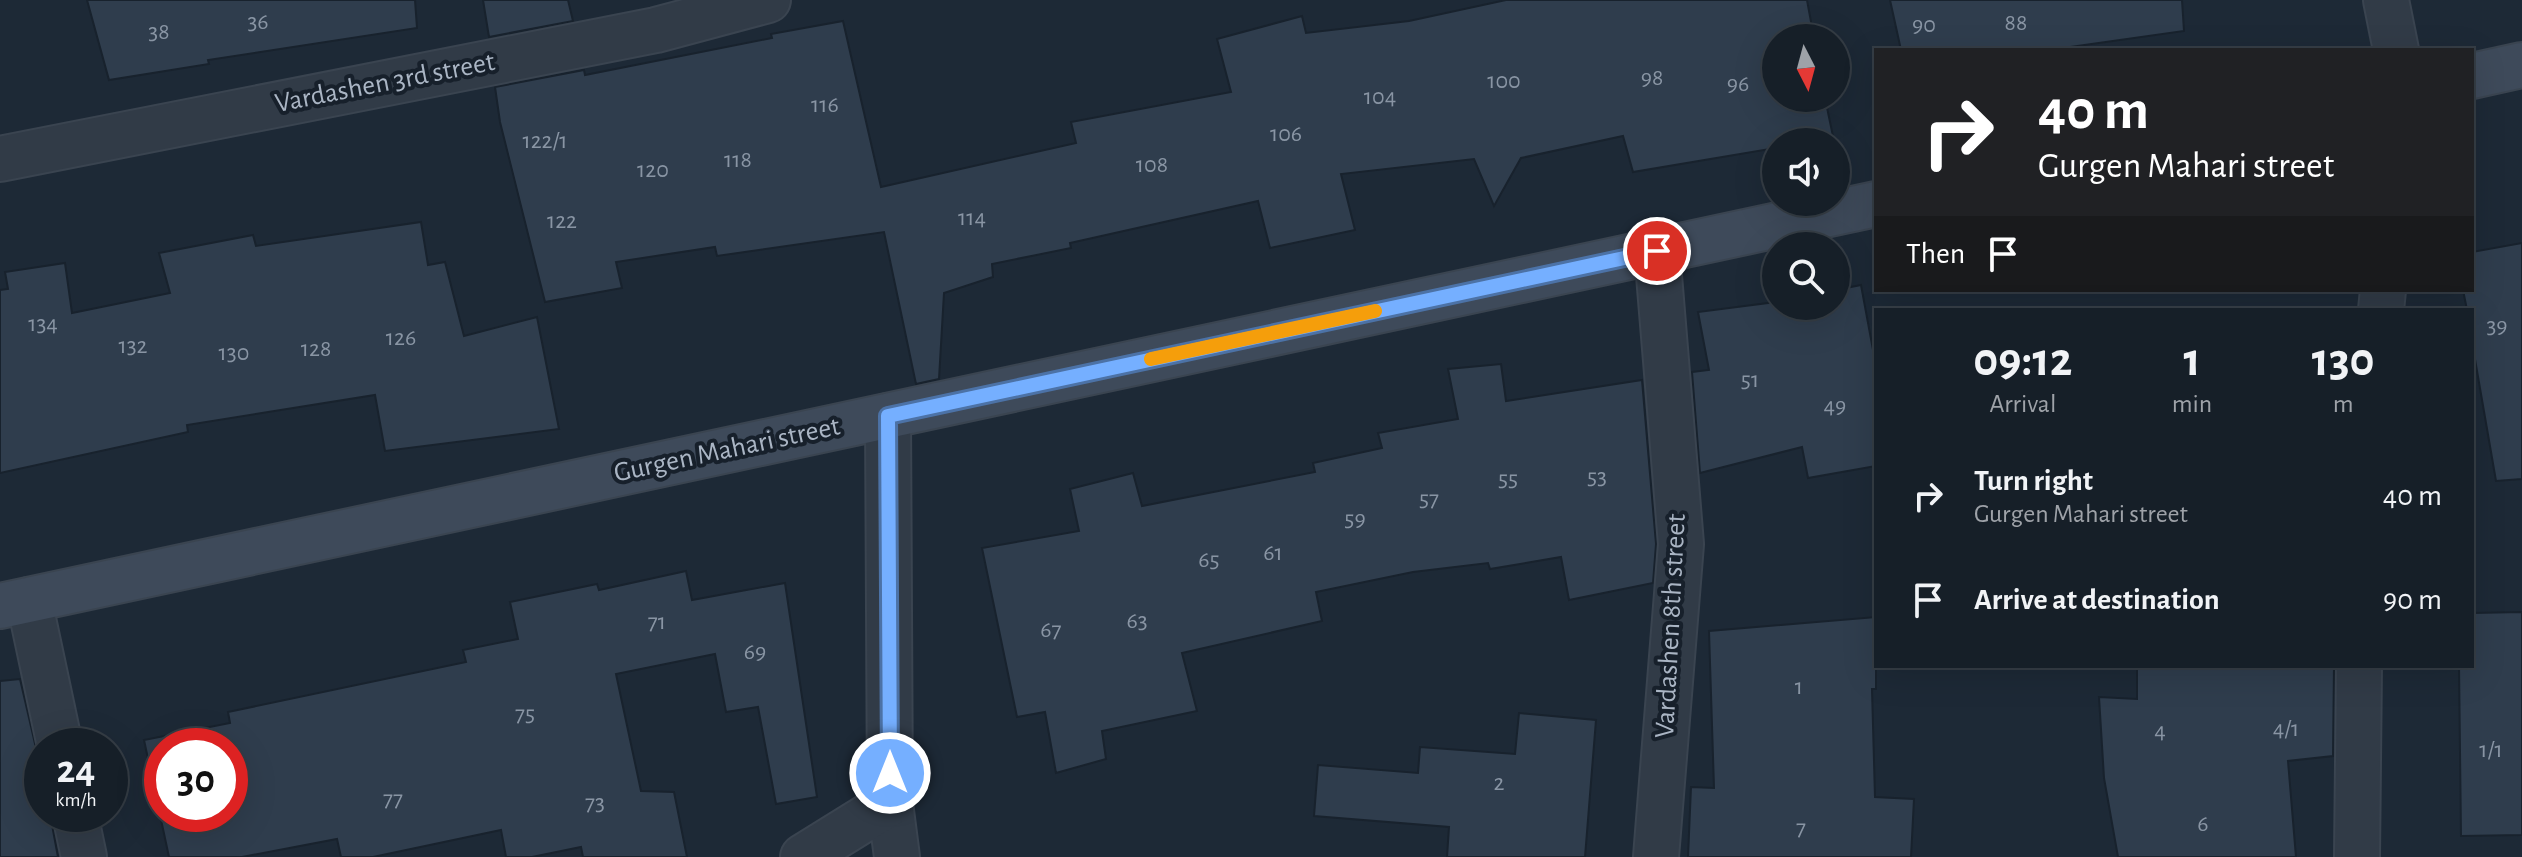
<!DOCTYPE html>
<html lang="en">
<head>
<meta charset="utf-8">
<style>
	:root { --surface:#161f28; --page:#232c34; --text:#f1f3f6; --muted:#9ea2a8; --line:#353d45 }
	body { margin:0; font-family:"Alegreya Sans",sans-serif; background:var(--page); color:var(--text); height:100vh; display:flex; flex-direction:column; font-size:30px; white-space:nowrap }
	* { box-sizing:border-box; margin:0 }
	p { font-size:26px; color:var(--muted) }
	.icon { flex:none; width:44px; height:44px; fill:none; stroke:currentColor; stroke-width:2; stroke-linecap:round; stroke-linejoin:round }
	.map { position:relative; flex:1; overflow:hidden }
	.sheet { position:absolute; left:1874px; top:308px; width:600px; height:360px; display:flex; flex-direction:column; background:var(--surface); border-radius:0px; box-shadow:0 8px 32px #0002,0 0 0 2px var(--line) }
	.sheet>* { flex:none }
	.banner { position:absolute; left:1874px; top:48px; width:600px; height:244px; border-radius:0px; box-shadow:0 8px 32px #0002,0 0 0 2px var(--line); background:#202124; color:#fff; overflow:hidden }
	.needle { width:52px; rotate:174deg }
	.buttons { position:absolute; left:1762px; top:24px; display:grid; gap:16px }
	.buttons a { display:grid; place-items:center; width:88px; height:88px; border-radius:50%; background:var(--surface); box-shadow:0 8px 32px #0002,0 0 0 2px var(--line); font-size:40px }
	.speed { position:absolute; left:24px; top:728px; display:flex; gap:16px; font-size:40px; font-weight:700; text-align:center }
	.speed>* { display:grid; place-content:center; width:104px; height:104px; border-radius:50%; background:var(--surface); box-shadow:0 8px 32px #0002,0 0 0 2px var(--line); line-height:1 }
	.speed small { font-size:20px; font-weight:400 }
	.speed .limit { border:12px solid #d22; background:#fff; color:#111 }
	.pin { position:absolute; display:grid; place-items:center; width:68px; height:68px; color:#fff; margin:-34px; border:4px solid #fff; border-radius:50%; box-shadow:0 2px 8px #0007 }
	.me { position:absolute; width:88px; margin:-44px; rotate:0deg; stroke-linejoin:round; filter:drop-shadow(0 0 6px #0008) }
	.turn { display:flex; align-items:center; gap:28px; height:168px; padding:0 32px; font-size:36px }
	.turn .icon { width:104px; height:104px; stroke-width:2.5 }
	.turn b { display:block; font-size:56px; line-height:68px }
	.then { display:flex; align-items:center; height:76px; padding:0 32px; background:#0003; gap:16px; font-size:30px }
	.eta { display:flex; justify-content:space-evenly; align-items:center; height:136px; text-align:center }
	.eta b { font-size:48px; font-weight:700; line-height:56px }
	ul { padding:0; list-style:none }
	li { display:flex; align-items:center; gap:24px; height:104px; padding:0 32px }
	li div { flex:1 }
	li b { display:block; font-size:30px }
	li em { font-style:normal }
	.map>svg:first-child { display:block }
</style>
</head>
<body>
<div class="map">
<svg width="2522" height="857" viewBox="0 0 2522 857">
	<rect width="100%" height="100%" fill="#1d2936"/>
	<g fill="#2f3d4d" stroke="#18222d" stroke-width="2" fill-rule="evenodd">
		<polygon points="87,0 415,0 417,28 208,60 209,64 109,80"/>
		<polygon points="483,0 568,0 573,21 489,37"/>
		<polygon points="1506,0 1807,0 1814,38 1776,38 1776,98 1825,98 1834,141 1776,142 1776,148 1633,172 1623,136 1521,158 1494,206 1474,159 1341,174 1355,230 1270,248 1258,201 1070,243 1071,248 992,264 993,277 944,293 939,379 916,384 884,232 717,256 715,247 616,262 622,288 545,302 500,122 495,87 584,70 585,75 772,38 771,34 843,21 881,187 1076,143 1071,122 1231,92 1217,39 1302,16 1306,33 1409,21"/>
		<polygon points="1890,0 2182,0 2184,31 2049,50 1901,50"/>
		<polygon points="421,222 428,265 445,262 464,336 537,317 559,429 385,451 375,395 187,425 188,432 0,473 0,290 8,289 5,272 65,263 72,313 170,293 159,253 253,235 256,246"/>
		<polygon points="2522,243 2522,479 2496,481 2472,342 2472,310 2467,310 2463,290 2472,290 2472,252"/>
		<polygon points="1861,285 1876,366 1876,466 1808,478 1802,447 1700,473 1692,372 1709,370 1698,312 1776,302 1776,306 1836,306 1836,290"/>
		<polygon points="1501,364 1506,401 1642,380 1656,544 1653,583 1569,600 1561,557 1490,569 1488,563 1413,572 1316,592 1322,621 1182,653 1197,711 1102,731 1106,759 1056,773 1045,712 1017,717 982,548 1079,531 1070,489 1133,473 1142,506 1315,472 1313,463 1382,448 1378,433 1458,419 1448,369"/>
		<path d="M 686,571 L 692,600 L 785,583 L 817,797 L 776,804 L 758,707 L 726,712 L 715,654 L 616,674 L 641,791 L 674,792 L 687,857 L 583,857 L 581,847 L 532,857 L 506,857 L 501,830 L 373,857 L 341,857 L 337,839 L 242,857 L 169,857 L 144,740 L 230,723 L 228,712 L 466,662 L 463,650 L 518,639 L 510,602 L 597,584 L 599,590 ZM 162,746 L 230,746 L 230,814 L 162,814 Z"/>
		<polygon points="2522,612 2522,835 2461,836 2459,666 2472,666 2472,613"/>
		<polygon points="1876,617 1876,689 1872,689 1875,797 1914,799 1911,857 1688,857 1691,787 1714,788 1709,631"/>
		<polygon points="2137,666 2334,666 2333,756 2288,761 2296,857 2118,857 2104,778 2099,697 2137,699"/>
		<polygon points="20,679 42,774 42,814 50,814 58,857 0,857 0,681"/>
		<polygon points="1519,713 1596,720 1585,857 1447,857 1449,827 1314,816 1318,765 1418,773 1420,747 1515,754"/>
	</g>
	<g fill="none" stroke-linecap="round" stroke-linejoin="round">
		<defs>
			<g id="minor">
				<polyline points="2386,0 2396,50"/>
				<polyline points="0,159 656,30 768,0"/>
				<polyline points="2381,310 2383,290"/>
				<polyline points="888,416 890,803 897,857"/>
				<polyline points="29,600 60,746"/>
				<polyline points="75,814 84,857"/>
				<polyline points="803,857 890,803"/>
				<polyline points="1656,857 1681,544 1657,251"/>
				<polyline points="2357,857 2359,666"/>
			</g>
			<g id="secondary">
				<polyline points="2472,76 2522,65"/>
				<polyline points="0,606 1876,204"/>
			</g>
		</defs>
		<use href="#minor" stroke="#3a4450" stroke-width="48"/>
		<use href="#secondary" stroke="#3a4450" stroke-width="48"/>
		<use href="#minor" stroke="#313b47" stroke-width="44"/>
		<use href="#secondary" stroke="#3e4a5a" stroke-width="44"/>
	</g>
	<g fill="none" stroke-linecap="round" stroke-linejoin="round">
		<defs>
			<polyline id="route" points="890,773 888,416 1657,251"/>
		</defs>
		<use href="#route" stroke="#4c72a6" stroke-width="20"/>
		<use href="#route" stroke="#75afff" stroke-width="14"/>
		<polyline stroke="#f59e0b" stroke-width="14" points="1151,359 1375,311"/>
	</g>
	<g text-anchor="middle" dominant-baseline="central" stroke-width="8" stroke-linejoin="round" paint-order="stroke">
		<g font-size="24" fill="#8995a4">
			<text x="258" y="22">36</text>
			<text x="2016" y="23">88</text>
			<text x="1924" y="25">90</text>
			<text x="159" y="32">38</text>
			<text x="1652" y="78">98</text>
			<text x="1504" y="81">100</text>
			<text x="1738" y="84">96</text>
			<text x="1380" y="97">104</text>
			<text x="825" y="105">116</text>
			<text x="1286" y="134">106</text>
			<text x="545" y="141">122/1</text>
			<text x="738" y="160">118</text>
			<text x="1152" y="165">108</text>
			<text x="653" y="170">120</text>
			<text x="972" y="218">114</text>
			<text x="562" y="221">122</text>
			<text x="43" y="324">134</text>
			<text x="2497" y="326">39</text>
			<text x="401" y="338">126</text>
			<text x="133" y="346">132</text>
			<text x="316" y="349">128</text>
			<text x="234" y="353">130</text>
			<text x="1750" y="380">51</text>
			<text x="1835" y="406">49</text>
			<text x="1597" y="477">53</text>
			<text x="1508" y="479">55</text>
			<text x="1429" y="499">57</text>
			<text x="1355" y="519">59</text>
			<text x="1273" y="553">61</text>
			<text x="1209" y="560">65</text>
			<text x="1137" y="621">63</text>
			<text x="657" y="622">71</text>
			<text x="1051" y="630">67</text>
			<text x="755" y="652">69</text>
			<text x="1799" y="687">1</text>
			<text x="525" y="714">75</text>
			<text x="2286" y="729">4/1</text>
			<text x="2160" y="731">4</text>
			<text x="2491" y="750">1/1</text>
			<text x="1499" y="783">2</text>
			<text x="393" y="799">77</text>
			<text x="595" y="803">73</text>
			<text x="2203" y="824">6</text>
			<text x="1801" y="828">7</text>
		</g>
		<g font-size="28" fill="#aab5c4" stroke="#17202b">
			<text transform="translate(385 83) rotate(-11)">Vardashen 3rd street</text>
			<text transform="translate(727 450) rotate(-12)">Gurgen Mahari street</text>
			<text transform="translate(1671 626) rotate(-87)">Vardashen 8th street</text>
		</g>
	</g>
</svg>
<div class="buttons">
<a><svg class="needle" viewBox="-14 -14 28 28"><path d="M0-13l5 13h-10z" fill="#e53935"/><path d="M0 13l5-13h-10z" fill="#9ea2a8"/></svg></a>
<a><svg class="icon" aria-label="sound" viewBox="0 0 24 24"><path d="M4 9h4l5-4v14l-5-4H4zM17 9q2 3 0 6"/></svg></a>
<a><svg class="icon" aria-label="search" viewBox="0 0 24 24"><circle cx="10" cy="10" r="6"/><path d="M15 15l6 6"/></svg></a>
</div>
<div class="speed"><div>24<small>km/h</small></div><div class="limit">30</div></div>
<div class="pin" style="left:1657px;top:251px;background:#d93025"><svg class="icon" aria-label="arrive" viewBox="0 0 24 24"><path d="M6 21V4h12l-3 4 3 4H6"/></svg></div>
<svg class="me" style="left:890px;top:773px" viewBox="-20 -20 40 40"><circle r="17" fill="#75afff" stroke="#fff" stroke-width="3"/><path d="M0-11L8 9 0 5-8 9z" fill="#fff"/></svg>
<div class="banner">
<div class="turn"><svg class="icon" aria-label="right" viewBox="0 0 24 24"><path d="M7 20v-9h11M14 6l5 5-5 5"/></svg><div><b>40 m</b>Gurgen Mahari street</div></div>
<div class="then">Then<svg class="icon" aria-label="arrive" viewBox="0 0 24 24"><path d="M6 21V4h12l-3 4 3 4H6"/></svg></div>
</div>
<section class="sheet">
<div class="eta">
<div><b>09:12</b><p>Arrival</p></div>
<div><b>1</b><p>min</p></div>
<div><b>130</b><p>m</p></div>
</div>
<ul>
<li><svg class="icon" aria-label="right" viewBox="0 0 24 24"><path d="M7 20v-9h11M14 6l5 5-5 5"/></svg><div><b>Turn right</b><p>Gurgen Mahari street</p></div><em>40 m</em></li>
<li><svg class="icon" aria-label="arrive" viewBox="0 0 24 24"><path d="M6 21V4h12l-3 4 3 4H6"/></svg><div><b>Arrive at destination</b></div><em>90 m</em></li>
</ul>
</section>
</div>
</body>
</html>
